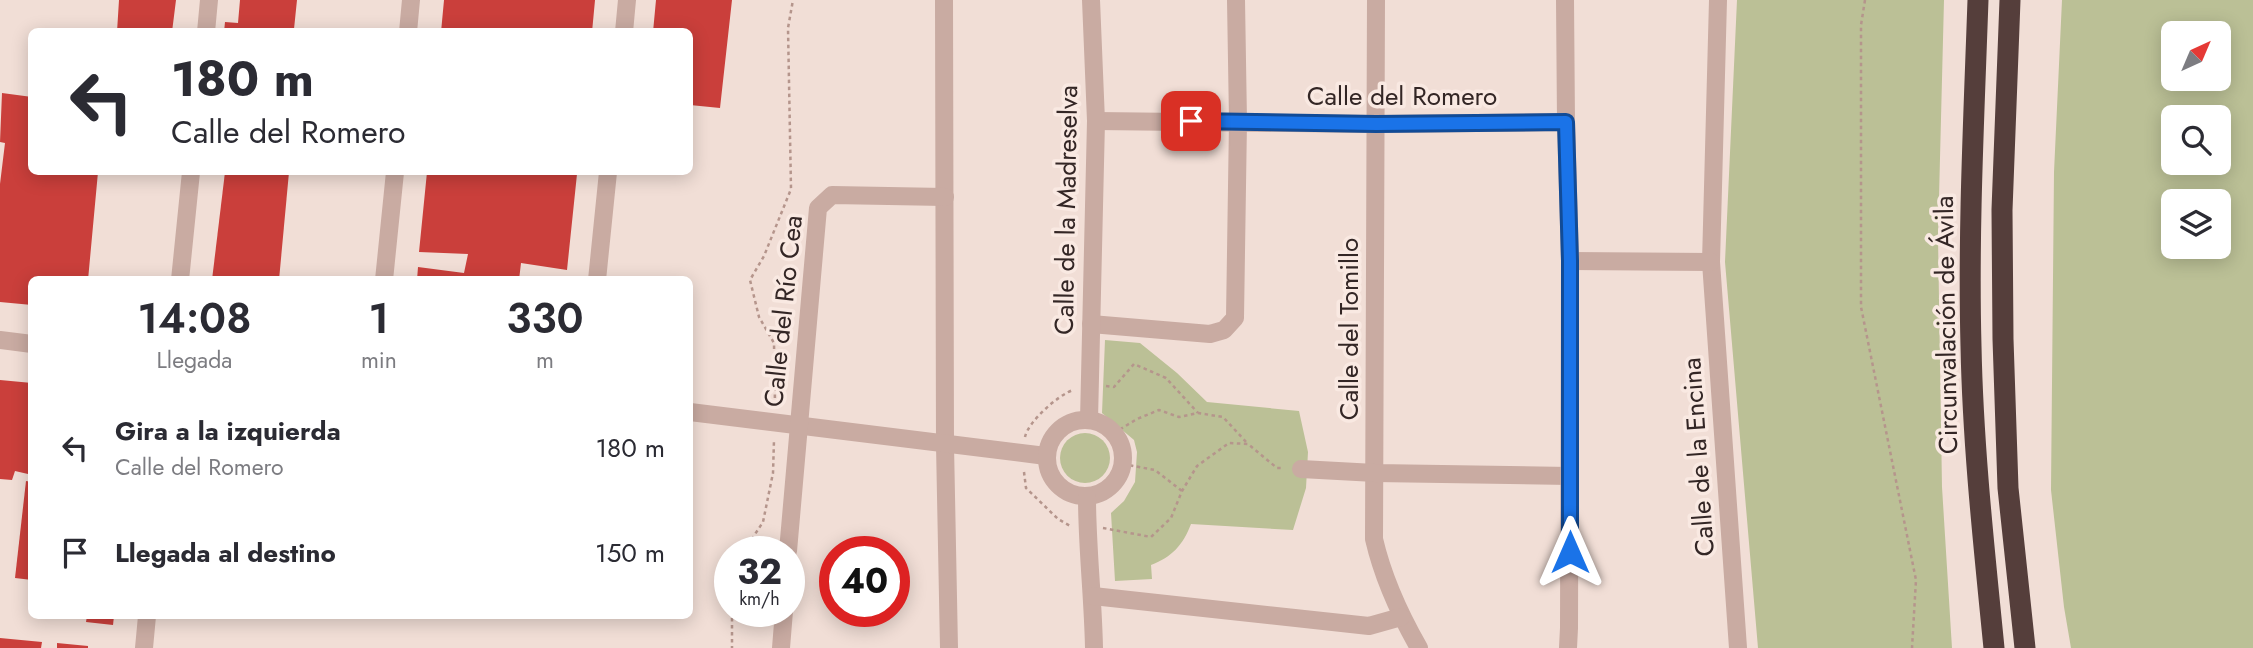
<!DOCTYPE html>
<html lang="es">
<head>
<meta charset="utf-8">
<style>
	:root { --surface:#fff; --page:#f7f7f7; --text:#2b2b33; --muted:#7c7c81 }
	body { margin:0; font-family:Jost,sans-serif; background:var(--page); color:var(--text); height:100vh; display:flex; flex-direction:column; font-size:26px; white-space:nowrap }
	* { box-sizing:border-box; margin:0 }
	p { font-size:23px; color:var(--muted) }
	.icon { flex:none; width:38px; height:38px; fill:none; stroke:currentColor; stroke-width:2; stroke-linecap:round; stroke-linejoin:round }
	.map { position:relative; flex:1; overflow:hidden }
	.side { position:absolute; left:28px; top:276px; width:665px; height:343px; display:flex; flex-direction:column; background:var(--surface); border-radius:10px; box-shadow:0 4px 18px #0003 }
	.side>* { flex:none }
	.hud { position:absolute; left:28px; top:28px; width:665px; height:147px; border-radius:10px; box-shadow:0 4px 18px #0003; background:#fff; color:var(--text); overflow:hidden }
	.needle { width:46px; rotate:44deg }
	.buttons { position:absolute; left:2161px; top:21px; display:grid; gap:14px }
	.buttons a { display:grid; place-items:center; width:70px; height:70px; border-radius:10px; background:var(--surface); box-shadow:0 4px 18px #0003; font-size:35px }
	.speed { position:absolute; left:714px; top:536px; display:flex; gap:14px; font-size:35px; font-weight:700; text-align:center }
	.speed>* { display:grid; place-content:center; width:91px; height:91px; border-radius:50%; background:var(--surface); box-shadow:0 4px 18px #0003; line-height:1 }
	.speed small { font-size:18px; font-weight:400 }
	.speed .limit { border:10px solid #d22; background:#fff; color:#111 }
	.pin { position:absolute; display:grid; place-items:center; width:60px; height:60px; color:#fff; margin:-30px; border-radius:14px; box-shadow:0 4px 10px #0006 }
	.me { position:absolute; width:77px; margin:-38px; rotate:0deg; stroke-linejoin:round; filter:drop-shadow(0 0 5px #0008) }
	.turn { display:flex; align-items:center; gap:24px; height:147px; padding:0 28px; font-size:32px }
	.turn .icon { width:91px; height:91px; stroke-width:2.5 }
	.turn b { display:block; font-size:49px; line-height:60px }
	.eta { display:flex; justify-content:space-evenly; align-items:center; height:119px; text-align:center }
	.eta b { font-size:42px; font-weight:600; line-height:49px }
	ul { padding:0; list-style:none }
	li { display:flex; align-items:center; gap:21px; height:105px; padding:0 28px }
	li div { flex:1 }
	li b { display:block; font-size:26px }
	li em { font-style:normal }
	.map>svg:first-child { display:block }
</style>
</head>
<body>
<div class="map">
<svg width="2253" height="648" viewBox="0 0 2253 648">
	<rect width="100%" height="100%" fill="#f1ded6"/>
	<g fill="#bbc096" fill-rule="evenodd">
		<polygon points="1737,0 1944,0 1938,237 1942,487 1952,648 1758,648 1725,262"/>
		<path d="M 2062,0 L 2253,0 L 2253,648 L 2071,648 L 2064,607 L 2051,490 L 2054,172 ZM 2174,33 L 2219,33 L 2219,79 L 2174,79 ZM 2174,117 L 2219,117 L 2219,163 L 2174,163 ZM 2174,201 L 2219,201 L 2219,247 L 2174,247 Z"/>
		<path d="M 1105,340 L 1140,343 L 1177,373 L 1207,402 L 1299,411 L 1308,452 L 1306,488 L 1293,530 L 1191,524 C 1183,545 1172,557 1151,565 L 1152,579 L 1115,581 L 1111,513 L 1124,501 L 1135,482 L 1137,452 L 1134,440 L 1102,413 Z"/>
		<circle cx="1085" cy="458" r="25"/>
	</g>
	<g fill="#ca3f3b">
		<polygon points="119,0 176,0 172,32 117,32"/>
		<polygon points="240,0 297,0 294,29 290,29 290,32 224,32 225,22 238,23"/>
		<polygon points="444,0 595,0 592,32 441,32"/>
		<polygon points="656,0 732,0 720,108 690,105 690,32 653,32"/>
		<polygon points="2,93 32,97 32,172 98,172 88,280 32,280 32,305 0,302 0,184 5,143 0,142"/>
		<polygon points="225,172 289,172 279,280 212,280"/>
		<polygon points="427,172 557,172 577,174 567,270 521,263 519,280 417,280 418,267 464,273 468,254 419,252"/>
		<polygon points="0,380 32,383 32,457 28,474 15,471 12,480 0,479"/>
		<polygon points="26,481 32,482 32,580 15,578"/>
		<polygon points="87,616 114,616 113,625 86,622"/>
		<polygon points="0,638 42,642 41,648 0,648"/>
		<polygon points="57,643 88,646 88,648 57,648"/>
	</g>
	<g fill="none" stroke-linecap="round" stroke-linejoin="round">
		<g stroke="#b5958c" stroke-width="2.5" stroke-dasharray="3.5 3.5" stroke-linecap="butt">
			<polyline points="1865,0 1861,25 1861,307 1916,580 1912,648"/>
			<polyline points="1106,386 1114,387 1134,364 1166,378 1198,413"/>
			<polyline points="775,405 774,343 759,317 750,280 764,256 791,189 788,28 793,0"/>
			<polyline points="1114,433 1137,419 1159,410 1179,417 1198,413 1223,417 1248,444"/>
			<path d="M 1025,437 C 1028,422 1058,395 1073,390"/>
			<polyline points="1123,464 1155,470 1182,491"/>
			<polyline points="1024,472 1026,488 1058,519 1072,527"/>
			<polyline points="1103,528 1151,537 1171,518 1182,491 1197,466 1229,443 1248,444 1277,468 1284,468"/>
			<polyline points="744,551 763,522 773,473 774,440"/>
			<polyline points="732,611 732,648"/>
		</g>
		<g stroke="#c9aba2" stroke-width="18">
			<polyline points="944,0 945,445 949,648"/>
			<path d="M 1376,0 L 1374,539 C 1383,578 1399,613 1419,648"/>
			<polyline points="1565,0 1566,122 1570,261 1569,628 1568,648"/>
			<polyline points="1718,0 1711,262 1738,648"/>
			<polyline points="206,32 209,0"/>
			<polyline points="408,32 411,0"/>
			<polyline points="624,32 627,0"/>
			<polyline points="1096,121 1376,124 1566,122"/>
			<polyline points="1570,261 1711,262"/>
			<polyline points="180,280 191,172"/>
			<polyline points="384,280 395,172"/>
			<polyline points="597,280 608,172"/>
			<polyline points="1091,324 1210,334 1224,330 1235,318 1238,121 1236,0"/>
			<polyline points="0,340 32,344"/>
			<polyline points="690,412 1046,456"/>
			<circle cx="1085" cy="458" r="38"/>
			<polyline points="1089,420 1096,121 1091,0"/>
			<polyline points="1301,469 1375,473 1570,476"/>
			<path d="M 1087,497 C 1087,547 1093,597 1094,648"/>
			<polyline points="788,551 818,208 832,195 945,197"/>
			<polyline points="1093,596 1369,626 1401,617"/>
			<polyline points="144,648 147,616"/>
			<polyline points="781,648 784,611"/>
		</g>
		<g stroke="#553e3b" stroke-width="21">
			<path d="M 1978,0 C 1974,115 1968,231 1971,346 C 1973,447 1984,547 1994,648"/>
			<polyline points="2010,0 2002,210 2003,339 2008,488 2025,648"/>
		</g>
	</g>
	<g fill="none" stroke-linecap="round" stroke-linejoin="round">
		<defs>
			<polyline id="route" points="1191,121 1376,124 1566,122 1570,261 1570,552"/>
		</defs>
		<use href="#route" stroke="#114b97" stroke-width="18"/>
		<use href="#route" stroke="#1a73e8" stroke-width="12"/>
	</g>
	<g text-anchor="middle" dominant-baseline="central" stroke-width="7" stroke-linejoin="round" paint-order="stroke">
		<g font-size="26" fill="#332625" stroke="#f9e9e2">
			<text x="1402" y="96">Calle del Romero</text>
			<text transform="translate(1066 210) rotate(-89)">Calle de la Madreselva</text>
			<text transform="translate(783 311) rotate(-84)">Calle del Río Cea</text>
			<text transform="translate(1946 325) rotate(-91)">Circunvalación de Ávila</text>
			<text transform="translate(1349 329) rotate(-90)">Calle del Tomillo</text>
			<text transform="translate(1698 457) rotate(-94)">Calle de la Encina</text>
		</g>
	</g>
</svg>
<div class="buttons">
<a><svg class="needle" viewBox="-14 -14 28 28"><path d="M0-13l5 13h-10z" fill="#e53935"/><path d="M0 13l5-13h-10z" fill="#7c7c81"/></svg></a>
<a><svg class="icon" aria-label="search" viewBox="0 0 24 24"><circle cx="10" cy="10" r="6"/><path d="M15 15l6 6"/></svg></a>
<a><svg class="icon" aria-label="layers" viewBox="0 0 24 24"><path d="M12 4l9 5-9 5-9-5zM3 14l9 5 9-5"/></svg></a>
</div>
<div class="speed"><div>32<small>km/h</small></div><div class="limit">40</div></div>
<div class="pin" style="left:1191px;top:121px;background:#d93025"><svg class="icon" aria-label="arrive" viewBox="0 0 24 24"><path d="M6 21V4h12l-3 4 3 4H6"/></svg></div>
<svg class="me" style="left:1570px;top:552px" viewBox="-20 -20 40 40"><path d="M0-17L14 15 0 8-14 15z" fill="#1a73e8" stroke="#fff" stroke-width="4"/></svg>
<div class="hud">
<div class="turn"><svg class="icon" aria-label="left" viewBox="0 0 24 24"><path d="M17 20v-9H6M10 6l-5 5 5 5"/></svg><div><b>180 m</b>Calle del Romero</div></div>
</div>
<section class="side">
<div class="eta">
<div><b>14:08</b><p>Llegada</p></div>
<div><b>1</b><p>min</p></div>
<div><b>330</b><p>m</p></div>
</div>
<ul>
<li><svg class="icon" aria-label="left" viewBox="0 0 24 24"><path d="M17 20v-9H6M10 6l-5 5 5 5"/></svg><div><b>Gira a la izquierda</b><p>Calle del Romero</p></div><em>180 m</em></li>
<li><svg class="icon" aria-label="arrive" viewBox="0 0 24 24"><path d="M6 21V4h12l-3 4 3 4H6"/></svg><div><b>Llegada al destino</b></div><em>150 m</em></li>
</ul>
</section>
</div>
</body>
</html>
